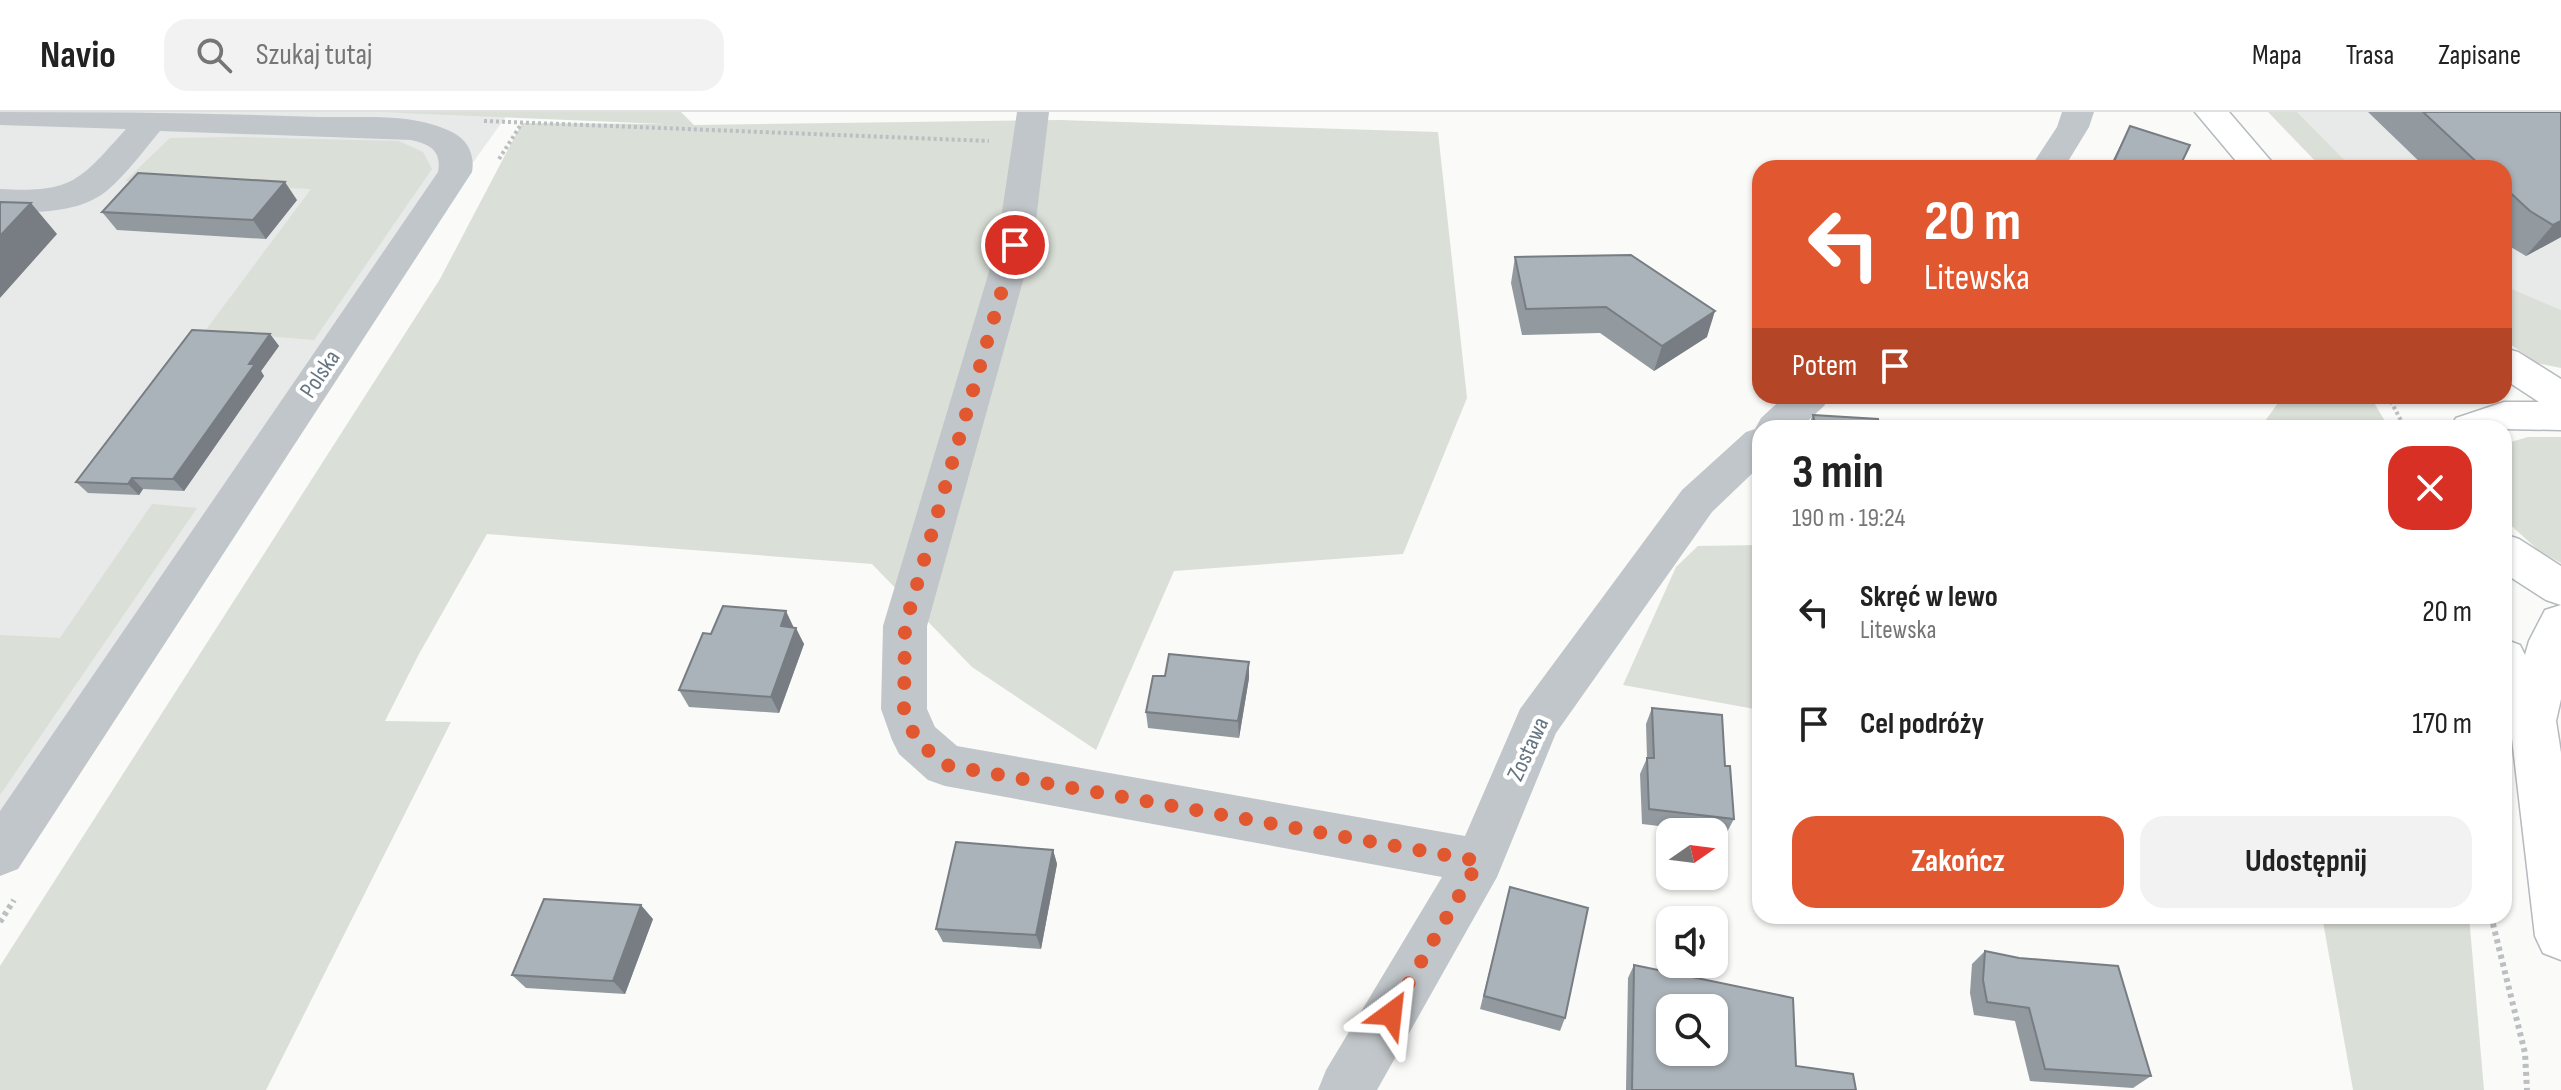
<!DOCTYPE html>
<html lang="pl">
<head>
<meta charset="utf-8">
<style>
	:root { --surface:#fff; --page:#f2f2f2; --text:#222; --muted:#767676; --line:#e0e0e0; --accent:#e15730 }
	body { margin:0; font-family:"Sofia Sans Condensed",sans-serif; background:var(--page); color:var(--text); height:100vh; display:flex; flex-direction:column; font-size:30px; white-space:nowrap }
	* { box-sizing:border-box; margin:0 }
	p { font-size:26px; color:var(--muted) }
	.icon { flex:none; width:44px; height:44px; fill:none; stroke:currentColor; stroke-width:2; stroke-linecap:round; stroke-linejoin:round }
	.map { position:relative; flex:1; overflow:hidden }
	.panel { position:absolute; left:1752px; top:308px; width:760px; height:504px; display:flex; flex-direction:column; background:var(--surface); border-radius:24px; box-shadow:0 2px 6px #0004 }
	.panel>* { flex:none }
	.top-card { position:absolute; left:1752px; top:48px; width:760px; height:244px; border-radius:24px; box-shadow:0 2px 6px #0004; background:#e15730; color:#fff; overflow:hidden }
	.needle { width:52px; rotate:76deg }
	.tools { position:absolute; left:1656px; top:706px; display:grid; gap:16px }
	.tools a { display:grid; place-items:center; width:72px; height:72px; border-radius:16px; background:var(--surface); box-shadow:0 2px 6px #0004; font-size:40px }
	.pin { position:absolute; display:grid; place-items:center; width:68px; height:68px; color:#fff; margin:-34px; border:4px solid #fff; border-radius:50%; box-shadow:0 2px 8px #0007 }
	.me { position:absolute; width:88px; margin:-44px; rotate:30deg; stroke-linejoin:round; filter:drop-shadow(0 0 6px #0008) }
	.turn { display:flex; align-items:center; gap:28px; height:168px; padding:0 40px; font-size:36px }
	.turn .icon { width:104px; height:104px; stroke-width:2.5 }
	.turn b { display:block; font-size:56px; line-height:68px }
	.then { display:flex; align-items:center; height:76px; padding:0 40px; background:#0003; gap:16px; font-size:30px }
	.round { display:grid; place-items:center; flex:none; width:84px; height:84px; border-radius:24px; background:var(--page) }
	.overview { display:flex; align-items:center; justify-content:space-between; height:136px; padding:0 40px }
	h1 { font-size:48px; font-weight:700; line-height:60px }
	.action { display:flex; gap:16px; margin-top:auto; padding:16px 40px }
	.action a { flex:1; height:92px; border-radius:24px; background:var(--accent); color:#fff; font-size:32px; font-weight:700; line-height:92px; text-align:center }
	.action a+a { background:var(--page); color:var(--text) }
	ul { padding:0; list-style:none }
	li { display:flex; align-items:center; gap:24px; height:112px; padding:0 40px }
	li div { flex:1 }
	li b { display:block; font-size:30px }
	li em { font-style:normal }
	header { display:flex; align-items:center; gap:48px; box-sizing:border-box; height:112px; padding:0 40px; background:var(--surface); border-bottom:2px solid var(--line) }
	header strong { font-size:38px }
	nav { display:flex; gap:44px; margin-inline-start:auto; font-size:28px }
	.search { width:560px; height:72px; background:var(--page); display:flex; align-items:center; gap:20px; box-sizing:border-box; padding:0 28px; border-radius:24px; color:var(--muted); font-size:30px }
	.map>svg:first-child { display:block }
</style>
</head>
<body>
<header>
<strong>Navio</strong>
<div class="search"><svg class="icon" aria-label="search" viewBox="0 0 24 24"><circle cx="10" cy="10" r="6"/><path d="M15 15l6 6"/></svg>Szukaj tutaj</div>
<nav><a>Mapa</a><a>Trasa</a><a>Zapisane</a></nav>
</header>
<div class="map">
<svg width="2561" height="978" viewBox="0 0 2561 978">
	<rect width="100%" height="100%" fill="#fafaf8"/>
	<g fill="#e8e9e9">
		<polygon points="0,0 379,0 507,3 0,712"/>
		<polygon points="2270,0 2561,0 2561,246 2504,209 2504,56 2329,56"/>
	</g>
	<g fill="#dadfd7">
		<polygon points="379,0 681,0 694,13 1059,8 1438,20 1467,286 1403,442 1174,459 1096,638 972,555 872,452 487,422 419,542 385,609 451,610 266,978 0,978 0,854 440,167 522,11 664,12"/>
		<polygon points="2268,0 2297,0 2352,56 2322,56"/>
		<polygon points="239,25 399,29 423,40 432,57 314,228 205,219 311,77 125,69 170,26"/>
		<polygon points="2504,174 2561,198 2561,256 2537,251 2504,228"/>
		<polygon points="2283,284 2370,284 2389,316 2260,316"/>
		<polygon points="2528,325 2561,325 2561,451 2539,439 2504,407 2504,332"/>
		<polygon points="152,392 197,396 0,683 0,523 60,526"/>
		<polygon points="1760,433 1760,598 1623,573 1676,455 1698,434"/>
		<polygon points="2322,804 2469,804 2484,978 2353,978"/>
	</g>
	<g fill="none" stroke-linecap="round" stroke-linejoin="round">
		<defs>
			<g id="major">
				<polygon points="2195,0 2229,0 2277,56 2242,56"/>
				<polygon points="2504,236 2518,240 2561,267 2561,318 2450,316 2456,306 2504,290 2539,290 2504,267"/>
				<polygon points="2504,422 2519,427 2561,454 2561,587 2556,609 2561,641 2561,848 2543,841 2535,824 2510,609 2504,597 2504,527 2520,533 2525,543 2529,529 2545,498 2561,493 2546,488 2504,461"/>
			</g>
		</defs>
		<use href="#major" stroke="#b5babe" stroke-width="3"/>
		<g stroke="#bbbfc2" stroke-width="4" stroke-dasharray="3 3" stroke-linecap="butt">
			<polyline points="484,9 989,29"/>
			<polyline points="499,47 522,11"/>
			<polyline points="2388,284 2405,316"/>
		</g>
		<g stroke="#bbbfc2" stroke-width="6" stroke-dasharray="4 4" stroke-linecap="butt">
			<polyline points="2491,804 2525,941 2527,978"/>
			<polyline points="0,810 14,788"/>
		</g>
		<g fill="#c1c6ca" fill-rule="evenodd">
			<path d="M 0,0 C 106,0 213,1 319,5 C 361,6 413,0 452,20 C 468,28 475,43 472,60 L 18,757 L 0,764 L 0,699 L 438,60 C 442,39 430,32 411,28 L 160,19 C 144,38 128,60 110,76 C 82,102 35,101 0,99 L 0,77 C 73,81 79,69 126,17 L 0,13 Z"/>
			<polygon points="1017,0 1049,0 1033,133 927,514 927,597 935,615 957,634 1465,724 1520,597 1682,378 1746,320 1755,317 1761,306 1785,284 1830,284 1824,294 1800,316 1760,316 1760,354 1712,400 1556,621 1497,765 1377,978 1318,978 1326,958 1442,765 945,674 928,668 899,642 892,628 881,597 883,514 997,133"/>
			<polygon points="2062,0 2094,0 2089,15 2064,56 2030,56 2057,15"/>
		</g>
		<use href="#major" fill="#fff" fill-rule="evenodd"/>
	</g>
	<g fill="#929a9f">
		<polygon points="2368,0 2561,0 2561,125 2526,144 2504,131 2504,56 2426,56"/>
		<polygon points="2130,14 2179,56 2109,56"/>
		<polygon points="297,88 266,127 117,118 102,100"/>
		<polygon points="1515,145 1707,225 1654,259 1600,221 1522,223 1511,171"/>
		<polygon points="270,222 279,234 261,259 264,264 184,379 143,377 139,383 88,381 76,370"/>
		<polygon points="1813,303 1880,316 1807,316"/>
		<polygon points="794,515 804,532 779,601 689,595 679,578 711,522"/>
		<polygon points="1249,550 1249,566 1239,626 1148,616 1146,600 1165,564"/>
		<polygon points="1652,596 1725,654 1734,707 1726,722 1642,712 1640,662 1647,646 1646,612"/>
		<polygon points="1053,738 1057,752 1041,837 943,830 936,817"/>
		<polygon points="1510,775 1565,906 1560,919 1480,897"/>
		<polygon points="653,807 625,882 526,876 512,863"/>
		<polygon points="1985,839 2151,964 2133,976 2030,969 2015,909 1974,903 1970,881 1972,852"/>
		<polygon points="1634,853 1796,954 1856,978 1626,978 1628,866"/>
	</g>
	<g fill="#777d82">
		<polygon points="285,70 297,88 266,127 253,108"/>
		<polygon points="31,91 57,122 0,186 0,124"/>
		<polygon points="2561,109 2561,125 2526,144 2553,113"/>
		<polygon points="1715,199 1707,225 1654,259 1662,234"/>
		<polygon points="270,222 279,234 261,259 264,264 184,379 173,367 249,252"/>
		<polygon points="132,366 143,377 139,383 128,372"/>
		<polygon points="786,499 794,516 781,514"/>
		<polygon points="796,516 804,532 779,601 771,585"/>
		<polygon points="1249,550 1249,566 1239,626 1238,609"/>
		<polygon points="1053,738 1057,752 1041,837 1036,823"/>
		<polygon points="641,793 653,807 625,882 613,869"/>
	</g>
	<g fill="#aab3b9" stroke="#777d82" stroke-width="2" fill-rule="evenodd">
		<polygon points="2423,0 2561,0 2561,109 2553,113 2530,99 2504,75 2504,56 2483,56"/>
		<polygon points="2130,14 2190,33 2179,56 2111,56"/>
		<polygon points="138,61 285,70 253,108 102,100"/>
		<polygon points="0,90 31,91 0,124"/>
		<polygon points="1631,143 1715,199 1662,234 1606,195 1526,197 1515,145"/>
		<polygon points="192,218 270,222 249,252 255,252 173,367 132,366 128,372 76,370"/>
		<polygon points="1813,303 1878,307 1880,316 1816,316"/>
		<polygon points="723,494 786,499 781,514 796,516 771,585 679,578 703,521 711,522"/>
		<polygon points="1169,542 1249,550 1238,609 1146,600 1153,564 1165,564"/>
		<polygon points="1652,596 1722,603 1725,654 1730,654 1734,707 1649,697 1647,646 1654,646"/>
		<polygon points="956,730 1053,738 1036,823 936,817"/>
		<polygon points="1510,775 1588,796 1565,906 1484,884"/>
		<polygon points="544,787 641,793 613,869 512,863"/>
		<polygon points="1985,839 2019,846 2118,854 2151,964 2045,957 2029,896 1987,890 1983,868"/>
		<path d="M 1634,853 L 1793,886 L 1796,954 L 1853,962 L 1856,978 L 1632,978 ZM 1670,896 L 1714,896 L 1714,940 L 1670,940 Z"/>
	</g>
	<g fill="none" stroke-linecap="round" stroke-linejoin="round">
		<polyline stroke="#e15730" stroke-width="14" stroke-dasharray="0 25.2" points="1015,133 905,514 904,597 916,628 945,653 1479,749 1391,902"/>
	</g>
	<g text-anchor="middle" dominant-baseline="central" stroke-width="8" stroke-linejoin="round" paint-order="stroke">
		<g font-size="24" fill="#657682" stroke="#fff">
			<text transform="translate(320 262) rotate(-56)">Polska</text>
			<text transform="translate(1528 637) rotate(-65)">Zostawa</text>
		</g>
	</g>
</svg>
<div class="tools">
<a><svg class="needle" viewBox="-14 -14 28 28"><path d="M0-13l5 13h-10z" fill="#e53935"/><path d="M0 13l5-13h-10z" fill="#767676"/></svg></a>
<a><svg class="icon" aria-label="sound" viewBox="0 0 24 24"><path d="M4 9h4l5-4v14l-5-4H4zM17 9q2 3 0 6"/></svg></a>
<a><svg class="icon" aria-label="search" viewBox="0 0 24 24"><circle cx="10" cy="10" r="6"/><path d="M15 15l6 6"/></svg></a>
</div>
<div class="pin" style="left:1015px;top:133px;background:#d93025"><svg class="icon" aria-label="arrive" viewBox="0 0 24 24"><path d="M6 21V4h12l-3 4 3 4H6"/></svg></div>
<svg class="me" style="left:1391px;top:902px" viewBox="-20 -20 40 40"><path d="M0-17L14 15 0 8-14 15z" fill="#e15730" stroke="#fff" stroke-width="4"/></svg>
<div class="top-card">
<div class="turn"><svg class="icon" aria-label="left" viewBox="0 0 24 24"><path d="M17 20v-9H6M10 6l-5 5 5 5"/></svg><div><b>20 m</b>Litewska</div></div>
<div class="then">Potem<svg class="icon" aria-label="arrive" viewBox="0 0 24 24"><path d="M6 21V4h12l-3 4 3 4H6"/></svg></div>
</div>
<section class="panel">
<div class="overview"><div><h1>3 min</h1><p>190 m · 19:24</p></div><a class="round" style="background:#d93025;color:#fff"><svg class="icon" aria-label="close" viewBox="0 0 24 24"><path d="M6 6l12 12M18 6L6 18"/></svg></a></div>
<ul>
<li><svg class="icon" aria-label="left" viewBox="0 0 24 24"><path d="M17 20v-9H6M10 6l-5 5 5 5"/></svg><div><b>Skręć w lewo</b><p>Litewska</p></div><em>20 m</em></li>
<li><svg class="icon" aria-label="arrive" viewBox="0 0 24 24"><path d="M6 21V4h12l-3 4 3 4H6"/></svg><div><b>Cel podróży</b></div><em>170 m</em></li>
</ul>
<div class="action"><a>Zakończ</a><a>Udostępnij</a></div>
</section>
</div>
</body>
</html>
